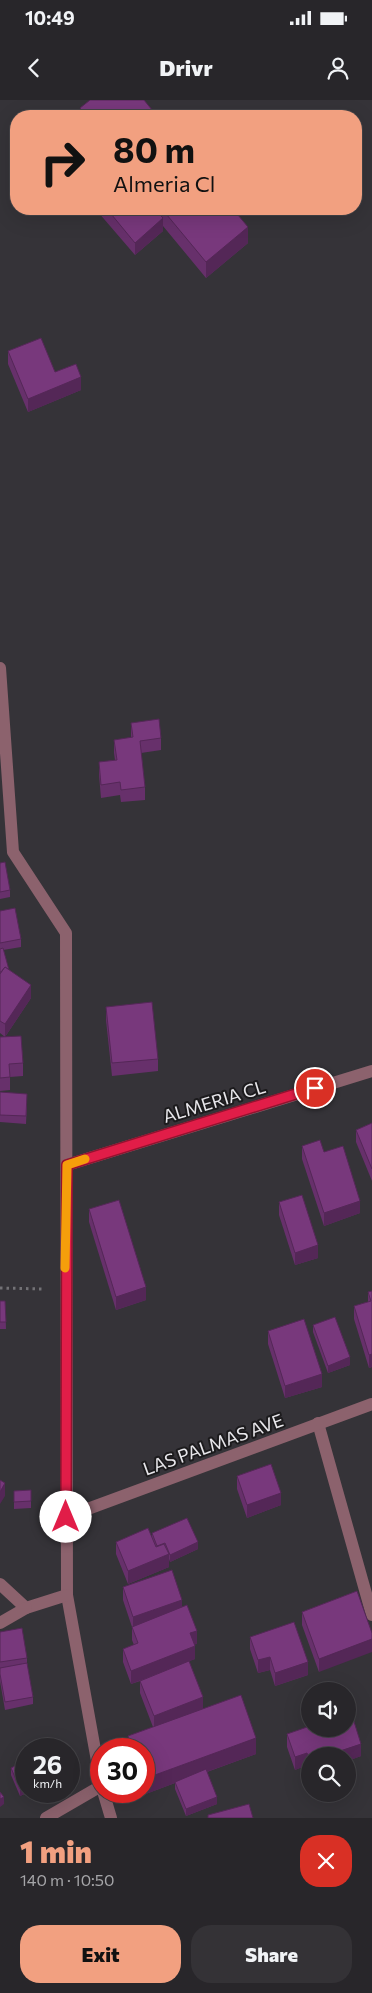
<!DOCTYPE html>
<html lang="en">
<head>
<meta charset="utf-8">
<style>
	:root { --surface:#28262a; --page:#343236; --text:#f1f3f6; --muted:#a5a5a8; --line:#444347; --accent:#f2a080 }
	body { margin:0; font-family:Commissioner,sans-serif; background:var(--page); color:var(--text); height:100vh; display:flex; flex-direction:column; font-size:19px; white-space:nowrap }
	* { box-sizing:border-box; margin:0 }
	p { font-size:16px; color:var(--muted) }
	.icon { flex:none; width:28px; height:28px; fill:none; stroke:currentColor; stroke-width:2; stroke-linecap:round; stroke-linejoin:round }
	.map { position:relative; height:1718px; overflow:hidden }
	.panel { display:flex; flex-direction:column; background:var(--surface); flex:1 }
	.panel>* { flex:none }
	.banner { position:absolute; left:10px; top:10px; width:352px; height:105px; border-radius:20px; box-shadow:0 5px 20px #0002,0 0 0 1px var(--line); background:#f2a080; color:#111; overflow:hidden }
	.controls { position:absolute; left:301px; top:1582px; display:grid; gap:10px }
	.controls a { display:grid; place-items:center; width:55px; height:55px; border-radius:50%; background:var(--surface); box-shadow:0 5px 20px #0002,0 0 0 1px var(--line); font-size:25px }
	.speed { position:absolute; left:15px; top:1638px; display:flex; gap:10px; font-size:25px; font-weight:700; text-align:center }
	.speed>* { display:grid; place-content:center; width:65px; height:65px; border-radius:50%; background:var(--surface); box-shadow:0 5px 20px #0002,0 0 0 1px var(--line); line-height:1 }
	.speed small { font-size:12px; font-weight:400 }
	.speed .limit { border:8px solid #d22; background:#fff; color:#111 }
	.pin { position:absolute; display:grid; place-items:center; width:42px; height:42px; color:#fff; margin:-21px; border:2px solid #fff; border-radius:50%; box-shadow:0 1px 5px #0007 }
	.me { position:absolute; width:55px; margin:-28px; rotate:0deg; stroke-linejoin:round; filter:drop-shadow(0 0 4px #0008) }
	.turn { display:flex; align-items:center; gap:18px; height:105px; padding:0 20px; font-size:22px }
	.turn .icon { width:65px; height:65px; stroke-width:2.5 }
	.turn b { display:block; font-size:35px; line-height:42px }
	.round { display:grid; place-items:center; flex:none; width:52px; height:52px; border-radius:20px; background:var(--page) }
	.overview { display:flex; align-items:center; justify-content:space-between; height:85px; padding:0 20px }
	h1 { font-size:30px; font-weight:800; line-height:38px; color:var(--accent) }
	.action { display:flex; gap:10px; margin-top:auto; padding:10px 20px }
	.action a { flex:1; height:58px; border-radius:20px; background:var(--accent); color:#111; font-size:20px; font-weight:800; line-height:58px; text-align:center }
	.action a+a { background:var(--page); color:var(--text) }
	.status { display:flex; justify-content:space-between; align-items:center; height:35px; padding:0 25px; background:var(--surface); direction:ltr }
	.status svg { height:14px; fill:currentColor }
	header { display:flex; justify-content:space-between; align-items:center; height:65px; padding:0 20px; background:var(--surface); font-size:22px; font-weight:800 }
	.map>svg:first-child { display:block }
</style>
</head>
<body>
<div class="status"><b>10:49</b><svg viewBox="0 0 49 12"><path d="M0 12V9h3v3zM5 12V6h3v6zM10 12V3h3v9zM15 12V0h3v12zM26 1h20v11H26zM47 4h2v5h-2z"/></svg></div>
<header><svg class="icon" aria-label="back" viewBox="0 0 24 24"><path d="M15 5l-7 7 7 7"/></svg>Drivr<svg class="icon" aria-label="person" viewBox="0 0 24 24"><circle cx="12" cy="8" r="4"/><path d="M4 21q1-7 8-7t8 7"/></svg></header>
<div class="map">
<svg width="372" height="1718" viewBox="0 0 372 1718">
	<rect width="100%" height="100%" fill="#353338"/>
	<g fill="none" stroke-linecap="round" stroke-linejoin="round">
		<polyline stroke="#737276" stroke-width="3" stroke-dasharray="2.5 4" stroke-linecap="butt" points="0,1188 44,1189"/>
		<g stroke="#8c626d" stroke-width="12">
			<polyline points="0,568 13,752 66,833 67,1495 101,1683"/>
			<polyline points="67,1065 372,971"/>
			<polyline points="318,1323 372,1515"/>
			<polyline points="66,1417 372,1304"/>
			<polyline points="0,1484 26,1508 67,1495"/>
			<polyline points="0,1523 26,1508"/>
			<polyline points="103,1691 111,1718"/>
			<polyline points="46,1718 101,1686"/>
		</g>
	</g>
	<g fill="#67306b">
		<polygon points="80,8 157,16 80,16"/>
		<polygon points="98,109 233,109 248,143 206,178 163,126 163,131 135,155 98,112"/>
		<polygon points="8,251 55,272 81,290 28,312 8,264"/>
		<polygon points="131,623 161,638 161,650 141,653 145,687 145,700 121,702 120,695 101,698 99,675 99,662 115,660 114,653 114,640 131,638"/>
		<polygon points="0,763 10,790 10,797 0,799"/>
		<polygon points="0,811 21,839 21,847 3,850 9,870 31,898 5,937 0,933"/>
		<polygon points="106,907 158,959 158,971 112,976 106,920"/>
		<polygon points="0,937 23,963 23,976 10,977 10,990 0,991"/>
		<polygon points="0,992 27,1002 26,1024 0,1022"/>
		<polygon points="372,1023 372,1081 356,1042 356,1030"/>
		<polygon points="302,1046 324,1052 360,1113 324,1126 302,1059"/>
		<polygon points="279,1102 318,1158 295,1165 279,1115"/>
		<polygon points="89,1109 146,1200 116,1210 89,1122"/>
		<polygon points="372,1191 372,1267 369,1268 354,1219 354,1206 368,1202 368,1192"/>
		<polygon points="0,1201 5,1201 6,1229 0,1229"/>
		<polygon points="313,1225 350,1265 328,1273 313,1232"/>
		<polygon points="268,1231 322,1287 285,1298 268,1244"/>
		<polygon points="237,1376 281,1405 247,1418 237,1389"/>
		<polygon points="31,1390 31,1408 14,1409 14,1391"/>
		<polygon points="152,1433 198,1449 170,1462 169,1459 169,1467 128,1484 116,1454 116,1442 152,1437"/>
		<polygon points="123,1487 182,1507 197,1544 195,1544 195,1559 189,1561 203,1609 256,1654 207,1672 217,1704 186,1716 175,1689 175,1683 143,1695 141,1691 144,1691 144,1649 128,1649 128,1636 153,1627 140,1593 140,1581 131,1584 123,1562 123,1549 134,1545 132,1540 132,1527 123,1500"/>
		<polygon points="357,1491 319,1572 302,1525 302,1512"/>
		<polygon points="0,1532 27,1558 27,1565 33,1597 33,1604 5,1610 0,1581"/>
		<polygon points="250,1537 308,1575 275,1586 270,1570 258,1573 250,1549"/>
		<polygon points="287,1634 361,1656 310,1674 307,1665 295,1670 287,1647"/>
		<polygon points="11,1668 26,1691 31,1691 20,1696 11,1675"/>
	</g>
	<g fill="#542757">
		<polygon points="163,118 163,131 135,155 135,143"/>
		<polygon points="248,127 248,143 206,178 206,162"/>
		<polygon points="81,277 81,290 28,312 28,299"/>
		<polygon points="31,885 31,898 5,937 5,924"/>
		<polygon points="360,1101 360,1113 324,1126 324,1113"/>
		<polygon points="318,1145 318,1158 295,1165 295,1153"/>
		<polygon points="146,1187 146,1200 116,1210 116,1197"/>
		<polygon points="372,1254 372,1267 369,1268 369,1255"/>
		<polygon points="350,1257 350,1265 328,1273 328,1266"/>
		<polygon points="322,1274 322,1287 285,1298 285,1286"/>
		<polygon points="5,1383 5,1396 0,1404 0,1392"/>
		<polygon points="281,1393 281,1405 247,1418 247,1405"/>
		<polygon points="198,1442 198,1449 170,1462 170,1455"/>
		<polygon points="169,1454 169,1467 128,1484 128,1471"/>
		<polygon points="182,1500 182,1512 133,1530 133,1517"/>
		<polygon points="197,1531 197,1544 190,1546 190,1533"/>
		<polygon points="372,1539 372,1552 319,1572 319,1559"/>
		<polygon points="195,1546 195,1559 131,1584 131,1571"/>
		<polygon points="270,1557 270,1570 258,1573 258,1560"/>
		<polygon points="308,1562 308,1575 275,1586 275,1573"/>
		<polygon points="203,1597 203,1609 154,1629 154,1616"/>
		<polygon points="256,1638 256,1654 176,1683 175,1682 175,1683 143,1695 143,1691 144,1691 144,1679"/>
		<polygon points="361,1644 361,1656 348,1661 348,1656 325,1656"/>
		<polygon points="307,1653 307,1665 295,1670 295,1657"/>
		<polygon points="26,1686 26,1691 31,1691 20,1696 20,1689"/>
		<polygon points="4,1697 4,1704 0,1707 0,1699"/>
		<polygon points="217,1697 217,1704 186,1716 186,1709"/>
	</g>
	<g fill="#78387c" stroke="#542757">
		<polygon points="90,0 144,0 157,16 86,16 80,8"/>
		<polygon points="107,109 155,109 163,118 135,143"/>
		<polygon points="162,109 233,109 248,127 206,162"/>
		<polygon points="41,238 55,272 76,264 81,277 28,299 8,251"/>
		<polygon points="159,619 161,638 140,641 145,687 121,690 120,682 101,685 99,662 117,660 114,640 133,637 131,623"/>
		<polygon points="5,762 10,790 0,792 0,763"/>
		<polygon points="15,808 21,839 0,843 0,811"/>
		<polygon points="3,848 9,870 5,867 1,872 0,872 0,849"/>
		<polygon points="5,867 31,885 5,924 0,921 0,874"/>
		<polygon points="152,902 158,959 112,963 106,907"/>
		<polygon points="21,936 23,963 9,964 10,977 0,978 0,937"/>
		<polygon points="0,992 27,994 26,1016 0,1015"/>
		<polygon points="372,1023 372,1069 356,1030"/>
		<polygon points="320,1040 324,1052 343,1046 360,1101 324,1113 302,1046"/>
		<polygon points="302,1095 318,1145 295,1153 279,1102"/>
		<polygon points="119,1100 146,1187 116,1197 89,1109"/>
		<polygon points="372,1191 372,1254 369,1255 354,1206 371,1201 368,1192"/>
		<polygon points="0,1201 5,1201 6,1222 0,1222"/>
		<polygon points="335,1217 350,1257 328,1266 313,1225"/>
		<polygon points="304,1219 322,1274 285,1286 268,1231"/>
		<polygon points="271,1364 281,1393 247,1405 237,1376"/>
		<polygon points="0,1380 5,1383 0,1392"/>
		<polygon points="31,1390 31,1401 14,1402 14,1391"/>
		<polygon points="187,1418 198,1442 170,1455 165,1443 157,1446 152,1433"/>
		<polygon points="148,1428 156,1447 164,1444 169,1454 128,1471 116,1442"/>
		<polygon points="172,1470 182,1500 133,1517 123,1487"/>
		<polygon points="357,1491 372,1533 372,1539 319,1559 302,1512"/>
		<polygon points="187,1505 197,1531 190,1533 195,1546 131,1571 123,1549 138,1543 132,1527"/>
		<polygon points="294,1522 308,1562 275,1573 270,1557 258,1560 250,1537"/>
		<polygon points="22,1528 27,1558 0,1562 0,1532"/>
		<polygon points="189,1561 203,1597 154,1616 140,1581"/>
		<polygon points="27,1563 33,1597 5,1602 0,1574 0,1568"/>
		<polygon points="241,1595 256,1638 144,1679 144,1649 132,1649 128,1636"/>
		<polygon points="351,1612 361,1644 325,1656 310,1656 310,1661 307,1653 295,1657 287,1634 310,1626 310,1629 348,1629 348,1614"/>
		<polygon points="26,1660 26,1686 20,1689 11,1668"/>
		<polygon points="206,1669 217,1697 186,1709 175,1682"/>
		<polygon points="0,1692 4,1697 0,1699"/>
		<polygon points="249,1704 253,1718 208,1718 208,1715"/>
	</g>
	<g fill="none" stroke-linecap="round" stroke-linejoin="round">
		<defs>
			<polyline id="route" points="66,1417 67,1065 315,988"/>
		</defs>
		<use href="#route" stroke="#92132f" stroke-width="12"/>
		<use href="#route" stroke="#e11d48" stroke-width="9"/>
		<polyline stroke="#f59e0b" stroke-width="9" points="65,1168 67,1065 85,1059"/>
	</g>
	<g text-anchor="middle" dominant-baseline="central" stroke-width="4" stroke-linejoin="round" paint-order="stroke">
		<g font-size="18" fill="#e8e7eb" stroke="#1c1b1d">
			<text transform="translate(214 1001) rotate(-17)">ALMERIA CL</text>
			<text transform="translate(213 1344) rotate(-20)">LAS PALMAS AVE</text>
		</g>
	</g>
</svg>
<div class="controls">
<a><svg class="icon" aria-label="sound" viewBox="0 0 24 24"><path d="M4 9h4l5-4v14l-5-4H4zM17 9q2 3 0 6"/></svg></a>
<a><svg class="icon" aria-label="search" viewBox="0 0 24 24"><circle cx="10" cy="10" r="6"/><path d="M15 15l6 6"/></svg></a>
</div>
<div class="speed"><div>26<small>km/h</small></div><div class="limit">30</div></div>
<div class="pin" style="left:315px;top:988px;background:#d93025"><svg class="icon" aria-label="arrive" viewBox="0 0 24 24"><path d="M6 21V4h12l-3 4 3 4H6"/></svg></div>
<svg class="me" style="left:66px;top:1417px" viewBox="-20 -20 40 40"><circle r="19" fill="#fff"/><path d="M0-13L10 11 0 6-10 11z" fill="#e11d48"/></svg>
<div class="banner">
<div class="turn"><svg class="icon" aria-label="right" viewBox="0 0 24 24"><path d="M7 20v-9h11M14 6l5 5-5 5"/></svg><div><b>80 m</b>Almeria Cl</div></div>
</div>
</div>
<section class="panel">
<div class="overview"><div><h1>1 min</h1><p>140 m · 10:50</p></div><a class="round" style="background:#d93025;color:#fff"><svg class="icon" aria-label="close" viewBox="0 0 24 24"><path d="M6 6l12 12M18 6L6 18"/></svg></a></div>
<div class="action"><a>Exit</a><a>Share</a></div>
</section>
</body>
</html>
